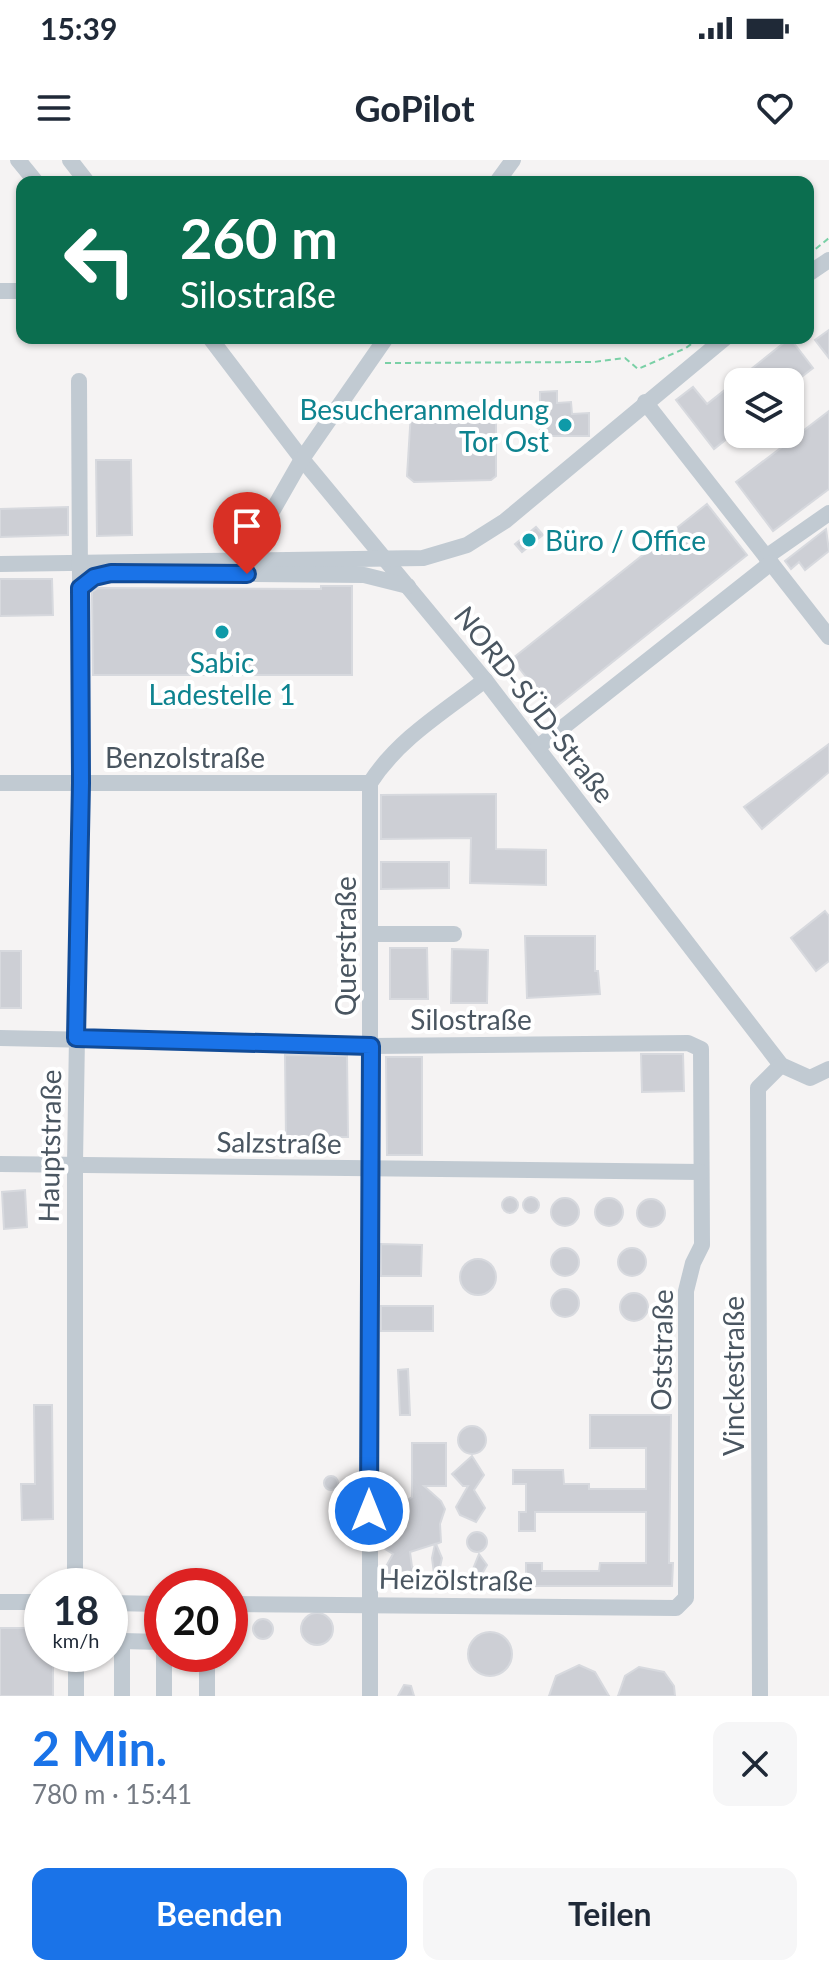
<!DOCTYPE html>
<html lang="de">
<head>
<meta charset="utf-8">
<style>
	:root { --surface:#fff; --page:#f6f6f7; --text:#1f2937; --muted:#747a83; --accent:#1a73e8 }
	body { margin:0; font-family:Lato,sans-serif; background:var(--page); color:var(--text); height:100vh; display:flex; flex-direction:column; font-size:30px; white-space:nowrap }
	* { box-sizing:border-box; margin:0 }
	p { font-size:26px; color:var(--muted) }
	.icon { flex:none; width:44px; height:44px; fill:none; stroke:currentColor; stroke-width:2; stroke-linecap:round; stroke-linejoin:round }
	.map { position:relative; height:1536px; overflow:hidden }
	.sheet { display:flex; flex-direction:column; background:var(--surface); flex:1 }
	.sheet>* { flex:none }
	.hud { position:absolute; left:16px; top:16px; width:798px; height:168px; border-radius:16px; box-shadow:0 2px 6px #0004; background:#0b6e4f; color:#fff; overflow:hidden }
	.controls { position:absolute; left:724px; top:208px; display:grid; gap:16px }
	.controls a { display:grid; place-items:center; width:80px; height:80px; border-radius:16px; background:var(--surface); box-shadow:0 2px 6px #0004; font-size:40px }
	.speed { position:absolute; left:24px; top:1408px; display:flex; gap:16px; font-size:40px; font-weight:700; text-align:center }
	.speed>* { display:grid; place-content:center; width:104px; height:104px; border-radius:50%; background:var(--surface); box-shadow:0 2px 6px #0004; line-height:1 }
	.speed small { font-size:20px; font-weight:400 }
	.speed .limit { border:12px solid #d22; background:#fff; color:#111 }
	.pin { position:absolute; display:grid; place-items:center; width:68px; height:68px; color:#fff; margin:-82px -34px; border-radius:50% 50% 50% 0; rotate:-45deg; box-shadow:0 0 8px #0007 }
	.pin .icon { rotate:45deg }
	.me { position:absolute; width:88px; margin:-44px; rotate:0deg; stroke-linejoin:round; filter:drop-shadow(0 0 6px #0008) }
	.turn { display:flex; align-items:center; gap:28px; height:168px; padding:0 32px; font-size:36px }
	.turn .icon { width:104px; height:104px; stroke-width:2.5 }
	.turn b { display:block; font-size:56px; line-height:68px }
	.round { display:grid; place-items:center; flex:none; width:84px; height:84px; border-radius:16px; background:var(--page) }
	.headline { display:flex; align-items:center; justify-content:space-between; height:136px; padding:0 32px }
	h1 { font-size:48px; font-weight:700; line-height:60px; color:var(--accent) }
	.button { display:flex; gap:16px; margin-top:auto; padding:16px 32px }
	.button a { flex:1; height:92px; border-radius:16px; background:var(--accent); color:#fff; font-size:32px; font-weight:700; line-height:92px; text-align:center }
	.button a+a { background:var(--page); color:var(--text) }
	.status { display:flex; justify-content:space-between; align-items:center; height:56px; padding:0 40px; background:var(--surface); direction:ltr }
	.status svg { height:22px; fill:currentColor }
	header { display:flex; justify-content:space-between; align-items:center; height:104px; padding:0 32px; background:var(--surface); font-size:36px; font-weight:700 }
	.map>svg:first-child { display:block }
</style>
</head>
<body>
<div class="status"><b>15:39</b><svg viewBox="0 0 49 12"><path d="M0 12V9h3v3zM5 12V6h3v6zM10 12V3h3v9zM15 12V0h3v12zM26 1h20v11H26zM47 4h2v5h-2z"/></svg></div>
<header><svg class="icon" aria-label="menu" viewBox="0 0 24 24"><path d="M4 6h16M4 12h16M4 18h16"/></svg>GoPilot<svg class="icon" aria-label="heart" viewBox="0 0 24 24"><path d="M12 20l-8-8c-3-5 5-10 8-4 3-6 11-1 8 4z"/></svg></header>
<div class="map">
<svg width="829" height="1536" viewBox="0 0 829 1536">
	<rect width="100%" height="100%" fill="#f5f3f3"/>
	<g fill="#cdcfd5" stroke="#d7d9de" stroke-width="2">
		<polygon points="829,170 829,198 815,180"/>
		<polygon points="790,178 813,208 795,222 738,222 738,270 714,289 676,240 693,227 707,244"/>
		<polygon points="557,231 557,243 571,242 572,254 589,253 589,276 540,276 540,232"/>
		<polygon points="451,249 493,253 496,256 496,316 491,320 414,322 407,316 411,252 448,253"/>
		<polygon points="829,251 829,329 773,371 736,322"/>
		<polygon points="96,300 131,300 132,375 97,376"/>
		<polygon points="707,344 747,395 552,550 512,499"/>
		<polygon points="68,347 68,375 0,377 0,349"/>
		<polygon points="536,367 543,375 522,392 515,384"/>
		<polygon points="826,369 829,391 805,410 799,402 791,409 785,401"/>
		<polygon points="0,419 52,419 53,455 0,456"/>
		<polygon points="321,426 352,426 352,515 93,515 92,432 98,428 321,429"/>
		<polygon points="829,584 829,612 762,669 744,647"/>
		<polygon points="496,634 496,689 546,690 546,725 470,723 471,678 381,679 381,635"/>
		<polygon points="381,702 449,702 449,728 381,729"/>
		<polygon points="825,751 829,756 829,801 816,811 791,778"/>
		<polygon points="525,776 595,776 595,811 598,811 600,834 527,838"/>
		<polygon points="390,788 427,788 428,839 390,839"/>
		<polygon points="452,789 488,790 487,843 451,843"/>
		<rect x="0" y="791" width="21" height="57"/>
		<polygon points="641,894 683,894 684,931 642,932"/>
		<polygon points="285,895 347,896 348,977 286,977"/>
		<polygon points="386,897 422,897 422,995 387,995"/>
		<polygon points="25,1030 27,1067 4,1069 2,1032"/>
		<circle cx="531" cy="1045" r="8"/>
		<circle cx="510" cy="1045" r="8"/>
		<circle cx="609" cy="1052" r="14"/>
		<circle cx="565" cy="1052" r="14"/>
		<circle cx="651" cy="1053" r="14"/>
		<polygon points="381,1084 422,1085 421,1116 381,1116"/>
		<circle cx="565" cy="1102" r="14"/>
		<circle cx="632" cy="1102" r="14"/>
		<circle cx="478" cy="1117" r="18"/>
		<circle cx="565" cy="1143" r="14"/>
		<circle cx="634" cy="1147" r="14"/>
		<rect x="381" y="1146" width="52" height="25"/>
		<polygon points="408,1209 410,1255 400,1255 398,1210"/>
		<polygon points="34,1245 52,1245 53,1359 22,1360 21,1324 35,1324"/>
		<polygon points="590,1255 671,1255 669,1403 673,1403 672,1426 526,1426 526,1403 542,1403 542,1411 599,1411 600,1403 646,1403 646,1352 535,1352 535,1371 519,1371 519,1352 526,1352 526,1324 513,1324 513,1310 563,1310 564,1324 589,1324 589,1329 646,1329 646,1288 590,1288"/>
		<circle cx="472" cy="1280" r="14"/>
		<polygon points="412,1283 446,1283 446,1326 424,1326 441,1341 445,1349 440,1364 441,1382 436,1384 442,1398 440,1407 447,1419 436,1429 432,1398 435,1384 410,1392 412,1407 432,1416 420,1428 407,1427 402,1412 389,1415 384,1410 393,1394 382,1387 386,1365 383,1343 390,1338 398,1346 412,1337"/>
		<polygon points="472,1296 484,1315 474,1330 485,1348 476,1362 460,1355 456,1347 468,1326 463,1326 452,1314"/>
		<circle cx="331" cy="1323" r="7"/>
		<circle cx="477" cy="1382" r="10"/>
		<polygon points="479,1394 487,1405 482,1414 473,1409"/>
		<circle cx="317" cy="1469" r="16"/>
		<circle cx="263" cy="1469" r="10"/>
		<polygon points="0,1468 42,1468 42,1494 53,1494 53,1536 0,1536"/>
		<circle cx="490" cy="1494" r="22"/>
		<polygon points="579,1505 595,1512 609,1536 549,1536 556,1516"/>
		<polygon points="639,1507 664,1512 674,1526 675,1536 618,1536 625,1516"/>
		<polygon points="404,1525 411,1526 414,1536 398,1536"/>
	</g>
	<g fill="none" stroke-linecap="round" stroke-linejoin="round">
		<g stroke="#7ad0a6" stroke-width="2" stroke-dasharray="6 4" stroke-linecap="butt">
			<polyline points="808,95 829,78"/>
			<polyline points="385,203 594,202 625,198 638,209 686,188 699,178"/>
		</g>
		<g stroke="#c1cad2" stroke-width="16">
			<polyline points="18,0 36,22"/>
			<polyline points="70,0 87,22"/>
			<polyline points="497,22 513,0"/>
			<polyline points="808,114 829,100"/>
			<polyline points="0,131 22,131"/>
			<polyline points="210,178 302,299 485,520 781,905 810,918 829,909"/>
			<polyline points="645,242 829,477"/>
			<polyline points="766,397 829,353"/>
			<polyline points="239,399 250,390 302,299 386,178"/>
			<polyline points="0,404 423,398 467,385 505,361 725,178"/>
			<polyline points="80,428 94,417 131,413 364,415 408,426"/>
			<polyline points="538,587 771,403"/>
			<polyline points="0,623 370,623"/>
			<polyline points="371,774 454,774"/>
			<polyline points="0,878 371,886 688,883 701,889 702,1085 693,1103 686,1131 686,1438 676,1448 230,1444"/>
			<polyline points="0,1004 701,1012"/>
			<polyline points="75,1426 75,1003 81,623 79,221"/>
			<polyline points="0,1442 42,1442"/>
			<polyline points="110,1443 162,1444"/>
			<polyline points="110,1466 122,1481 122,1536"/>
			<polyline points="122,1481 162,1482"/>
			<polyline points="207,1494 207,1536"/>
			<polyline points="76,1536 76,1494"/>
			<polyline points="164,1536 164,1494"/>
			<path d="M 370,1536 L 370,623 C 398,579 445,551 485,520"/>
			<polyline points="760,1536 758,928 781,905"/>
		</g>
	</g>
	<g fill="none" stroke-linecap="round" stroke-linejoin="round">
		<defs>
			<polyline id="route" points="247,414 111,413 94,417 80,428 81,623 76,878 371,886 369,1351"/>
		</defs>
		<use href="#route" stroke="#114b97" stroke-width="20"/>
		<use href="#route" stroke="#1a73e8" stroke-width="14"/>
	</g>
	<g fill="#0f9aa8" stroke="#fff" stroke-width="3">
		<circle cx="565" cy="265" r="8"/>
		<circle cx="529" cy="380" r="8"/>
		<circle cx="222" cy="472" r="8"/>
	</g>
	<g text-anchor="middle" dominant-baseline="central" stroke-width="8" stroke-linejoin="round" paint-order="stroke">
		<g font-size="28" fill="#0d838f" stroke="#fff" text-anchor="end">
			<text x="549" y="249">Besucheranmeldung<tspan x="549" dy="32">Tor Ost</tspan></text>
			<text x="545" y="380" text-anchor="start">Büro / Office</text>
			<text x="222" y="502" text-anchor="middle">Sabic<tspan x="222" dy="32">Ladestelle 1</tspan></text>
		</g>
		<g font-size="28" fill="#4a5661" stroke="#fff">
			<text transform="translate(535 544) rotate(52)">NORD-SÜD-Straße</text>
			<text x="185" y="597">Benzolstraße</text>
			<text transform="translate(345 786) rotate(-90)">Querstraße</text>
			<text x="471" y="859">Silostraße</text>
			<text transform="translate(279 982) rotate(1)">Salzstraße</text>
			<text transform="translate(49 986) rotate(-89)">Hauptstraße</text>
			<text transform="translate(661 1190) rotate(-89)">Oststraße</text>
			<text transform="translate(733 1216) rotate(-90)">Vinckestraße</text>
			<text transform="translate(456 1419) rotate(1)">Heizölstraße</text>
		</g>
	</g>
</svg>
<div class="controls">
<a><svg class="icon" aria-label="layers" viewBox="0 0 24 24"><path d="M12 4l9 5-9 5-9-5zM3 14l9 5 9-5"/></svg></a>
</div>
<div class="speed"><div>18<small>km/h</small></div><div class="limit">20</div></div>
<div class="pin" style="left:247px;top:414px;background:#d93025"><svg class="icon" aria-label="arrive" viewBox="0 0 24 24"><path d="M6 21V4h12l-3 4 3 4H6"/></svg></div>
<svg class="me" style="left:369px;top:1351px" viewBox="-20 -20 40 40"><circle r="17" fill="#1a73e8" stroke="#fff" stroke-width="3"/><path d="M0-11L8 9 0 5-8 9z" fill="#fff"/></svg>
<div class="hud">
<div class="turn"><svg class="icon" aria-label="left" viewBox="0 0 24 24"><path d="M17 20v-9H6M10 6l-5 5 5 5"/></svg><div><b>260 m</b>Silostraße</div></div>
</div>
</div>
<section class="sheet">
<div class="headline"><div><h1>2 Min.</h1><p>780 m · 15:41</p></div><a class="round"><svg class="icon" aria-label="close" viewBox="0 0 24 24"><path d="M6 6l12 12M18 6L6 18"/></svg></a></div>
<div class="button"><a>Beenden</a><a>Teilen</a></div>
</section>
</body>
</html>
